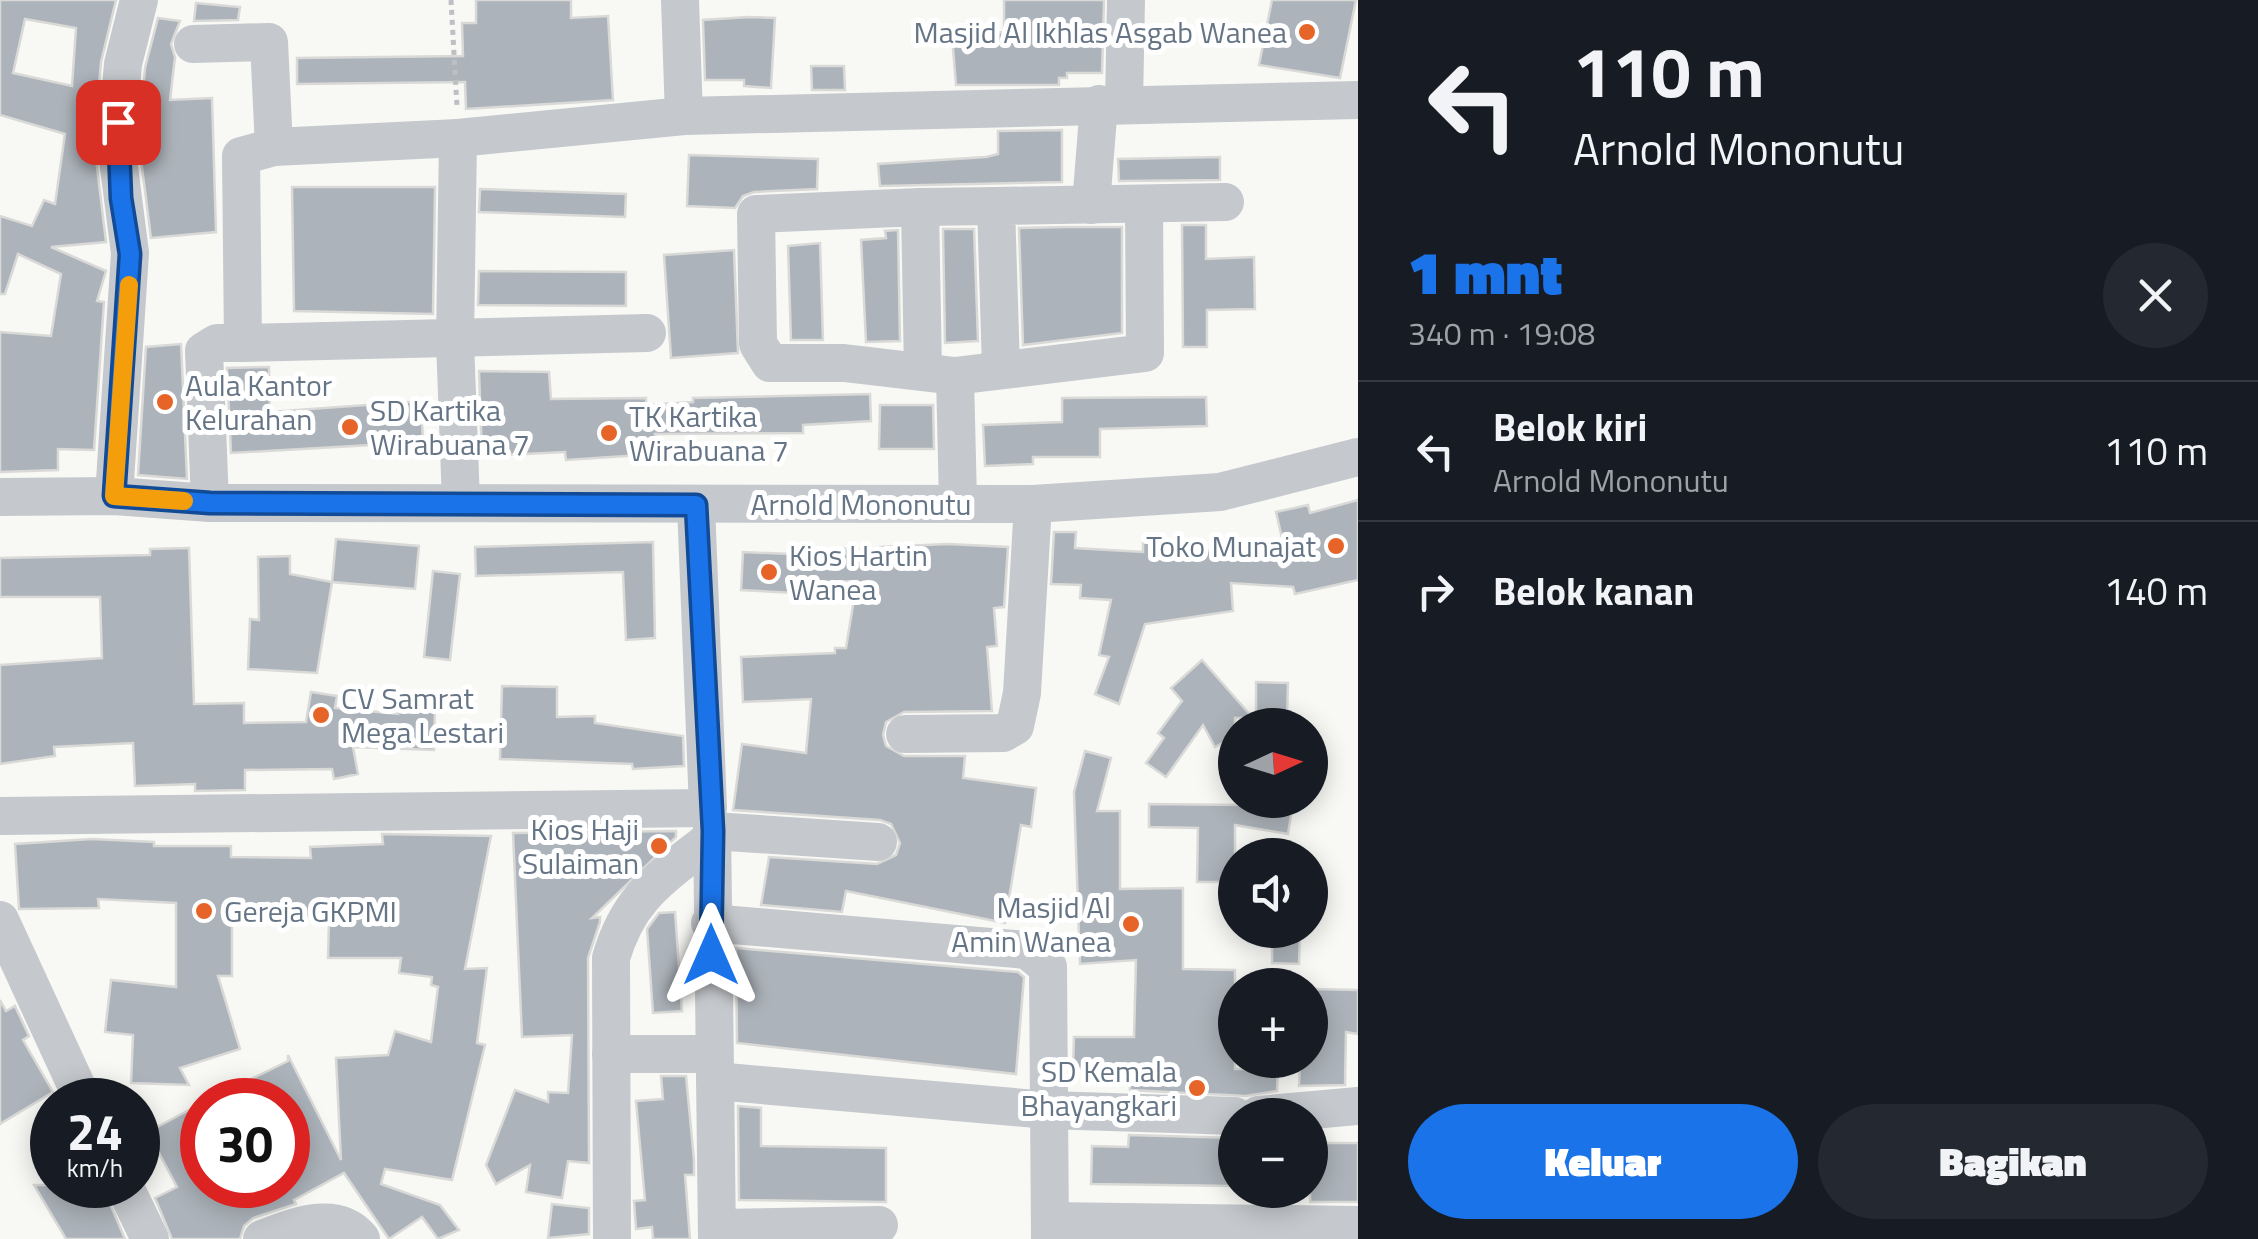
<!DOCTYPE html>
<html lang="id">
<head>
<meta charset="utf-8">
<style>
	:root { --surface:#171b24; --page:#242831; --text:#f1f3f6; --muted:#9ea1a6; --line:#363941; --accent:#1a73e8 }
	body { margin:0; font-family:"Titillium Web",sans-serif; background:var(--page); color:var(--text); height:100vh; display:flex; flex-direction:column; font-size:38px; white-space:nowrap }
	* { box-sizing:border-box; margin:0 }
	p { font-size:32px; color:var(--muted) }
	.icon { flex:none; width:55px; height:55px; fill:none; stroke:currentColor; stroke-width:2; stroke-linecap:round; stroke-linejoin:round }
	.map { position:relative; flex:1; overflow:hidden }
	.drawer { display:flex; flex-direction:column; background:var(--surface); width:900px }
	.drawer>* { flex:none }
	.banner { background:#171b24; color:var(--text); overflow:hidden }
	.needle { width:65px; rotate:86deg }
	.tools { position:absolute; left:1218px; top:708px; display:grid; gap:20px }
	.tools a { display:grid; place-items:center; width:110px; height:110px; border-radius:50%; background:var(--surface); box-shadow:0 5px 25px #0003; font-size:50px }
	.speed { position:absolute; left:30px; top:1078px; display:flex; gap:20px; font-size:50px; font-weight:700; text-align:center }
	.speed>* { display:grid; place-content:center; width:130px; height:130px; border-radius:50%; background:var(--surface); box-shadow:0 5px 25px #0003; line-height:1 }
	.speed small { font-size:25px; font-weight:400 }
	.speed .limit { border:15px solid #d22; background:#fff; color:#111 }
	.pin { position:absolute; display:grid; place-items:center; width:85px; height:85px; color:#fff; margin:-42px; border-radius:20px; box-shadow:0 5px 15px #0006 }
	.me { position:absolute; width:110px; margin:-55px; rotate:0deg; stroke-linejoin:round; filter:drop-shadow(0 0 8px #0008) }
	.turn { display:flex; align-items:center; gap:35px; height:210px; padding:0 50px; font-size:45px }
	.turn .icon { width:130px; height:130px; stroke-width:2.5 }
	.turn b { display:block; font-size:70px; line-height:85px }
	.round { display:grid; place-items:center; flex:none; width:105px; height:105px; border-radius:52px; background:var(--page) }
	.summary { display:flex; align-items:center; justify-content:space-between; height:170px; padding:0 50px }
	h1 { font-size:60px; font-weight:800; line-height:75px; color:var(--accent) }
	.button { display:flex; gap:20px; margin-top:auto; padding:20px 50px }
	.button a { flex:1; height:115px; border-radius:60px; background:var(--accent); color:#fff; font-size:40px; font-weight:800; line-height:115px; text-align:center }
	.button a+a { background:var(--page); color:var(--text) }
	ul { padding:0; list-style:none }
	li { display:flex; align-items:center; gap:30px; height:140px; padding:0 50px; border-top:2px solid var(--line) }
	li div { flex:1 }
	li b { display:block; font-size:38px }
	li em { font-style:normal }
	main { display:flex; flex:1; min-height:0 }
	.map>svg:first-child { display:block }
</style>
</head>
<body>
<main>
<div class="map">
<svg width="1358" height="1239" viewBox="0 0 1358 1239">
	<rect width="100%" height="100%" fill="#f8f8f5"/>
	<g fill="#acb3ba" stroke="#d9d9d7" stroke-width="2.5" fill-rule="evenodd">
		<path d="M 0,0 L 116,0 L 101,62 L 94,142 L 106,242 L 51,247 L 106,271 L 97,301 L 104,302 L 94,450 L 58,449 L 58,470 L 0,472 L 0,332 L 51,336 L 61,274 L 18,254 L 5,294 L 0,294 L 0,216 L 32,226 L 44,200 L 55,204 L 65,134 L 0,115 ZM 25,19 L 76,28 L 72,86 L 13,73 Z"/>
		<polygon points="476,0 571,0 571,18 608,16 613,100 466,109 465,82 297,84 297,58 463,56 462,23 476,23"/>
		<polygon points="1004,0 1104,0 1102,73 1067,73 1067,78 1059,78 1059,85 956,85 952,36 1004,32"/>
		<polygon points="1272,0 1356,0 1340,78 1259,65"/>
		<polygon points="196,3 240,7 238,20 194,21"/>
		<polygon points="748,17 775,18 771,88 744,86 744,80 705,80 703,20"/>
		<polygon points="158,18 180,21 171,44 175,57 170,100 212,98 216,232 151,238 139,144 145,68"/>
		<polygon points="811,66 844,66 845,90 812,90"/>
		<polygon points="1062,130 1062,182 880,186 878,164 986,157 998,154 998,131"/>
		<polygon points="689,155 818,159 817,189 754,192 743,196 735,208 687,206"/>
		<polygon points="1220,157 1220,180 1119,181 1118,159"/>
		<polygon points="292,187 435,187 433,314 294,311"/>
		<polygon points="480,189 626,194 625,217 479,212"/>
		<polygon points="1182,225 1206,225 1206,259 1254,257 1255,309 1207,310 1207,347 1183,347"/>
		<polygon points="1067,227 1122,227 1122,333 1023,345 1019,228"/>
		<polygon points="943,229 974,229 978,341 945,343"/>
		<polygon points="898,230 900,341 866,342 861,240 886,238 885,231"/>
		<polygon points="820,243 823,340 791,340 788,246"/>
		<polygon points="734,250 738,353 671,358 664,255"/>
		<polygon points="479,271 626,272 626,306 478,305"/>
		<polygon points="181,344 187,479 138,475 146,347"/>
		<polygon points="269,367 270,412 421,401 423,442 231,453 227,368"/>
		<polygon points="479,371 549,372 551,399 646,398 646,405 693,402 693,398 870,394 871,421 803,425 803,433 655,434 656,454 566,460 565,452 482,456"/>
		<polygon points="1206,397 1207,426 1100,429 1100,457 1033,457 1033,464 985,466 983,425 1062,422 1062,398"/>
		<polygon points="880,405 933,405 934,449 879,449"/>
		<polygon points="1358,500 1358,580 1295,594 1293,587 1231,583 1233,611 1145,624 1119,704 1095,694 1109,657 1099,655 1111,600 1080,598 1081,585 1051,584 1054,532 1076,532 1075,548 1143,552 1143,543 1190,540 1191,550 1284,547 1276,512 1308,505 1310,513"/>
		<polygon points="336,539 419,546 415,589 332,582"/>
		<polygon points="653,542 655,638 626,640 623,572 476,576 475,547"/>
		<polygon points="948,544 1008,547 1004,607 994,608 997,646 987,647 992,711 904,712 886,722 883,735 886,746 904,756 965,756 963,778 1036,788 1031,827 1021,825 1005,923 846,891 842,912 761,905 769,857 877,864 896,855 900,843 891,824 880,820 733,810 742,744 806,753 811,699 743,702 741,657 835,653 835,648 846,648 857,581 795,583 795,593 741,590 743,552 813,555 813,550"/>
		<polygon points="189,548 194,704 244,703 244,723 306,722 311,692 337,696 335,708 398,714 398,703 435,704 434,750 353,747 358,774 334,779 332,769 245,770 245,790 195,791 195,784 135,786 133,743 54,747 55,756 0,764 0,665 102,658 100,597 0,597 0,558 150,555 150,549"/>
		<polygon points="290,556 290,574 332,582 317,673 248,669 250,619 259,620 258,557"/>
		<polygon points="433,571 460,574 450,660 424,657"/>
		<polygon points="1202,660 1253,718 1235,718 1235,736 1215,747 1203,725 1166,777 1146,763 1164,738 1158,733 1182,701 1171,688"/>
		<polygon points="1256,682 1288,683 1287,718 1256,718"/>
		<polygon points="502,686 557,687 557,717 595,716 595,723 683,736 684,766 633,769 632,764 500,759"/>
		<polygon points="1085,751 1111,758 1097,811 1120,811 1120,889 1183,888 1183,969 1235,970 1235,1069 1278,1069 1277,1091 1246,1096 1130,1090 1130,1070 1073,1068 1074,1037 1134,1037 1136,960 1080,964 1074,792"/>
		<polygon points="1245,800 1293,803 1288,834 1235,825 1235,882 1197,882 1198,828 1149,827 1149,804 1244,805"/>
		<polygon points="676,831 676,837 592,918 600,917 600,922 588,958 589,1163 568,1161 562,1198 526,1192 530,1165 496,1184 486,1165 515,1090 548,1102 548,1092 568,1093 572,1035 522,1037 513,833"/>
		<polygon points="382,834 491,836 465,969 487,968 477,1043 485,1045 452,1180 385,1169 381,1184 440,1205 459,1230 438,1239 422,1217 389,1239 344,1173 294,1200 296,1204 253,1218 244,1226 240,1239 172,1239 155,1198 177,1187 148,1132 202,1103 202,1185 288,1185 288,1100 252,1100 243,1083 288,1061 288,1055 341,1160 336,1058 388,1055 395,1031 431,1042 438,987 431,985 432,977 399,973 401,958 328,958 329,921 232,915 232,976 218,976 240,1049 180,1068 189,1085 131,1083 133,1035 105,1032 111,980 176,987 176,903 98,899 99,908 19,909 15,844 92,839 154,842 154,846 231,846 231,857 311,858 310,847 383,844"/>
		<polygon points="675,912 682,1011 653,1013 647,929 659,913"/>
		<polygon points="1272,934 1300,934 1299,964 1272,963"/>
		<polygon points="736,948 1018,972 1024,977 1016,1074 737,1043"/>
		<polygon points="1310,989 1358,990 1358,1034 1346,1032 1345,1085 1299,1086 1300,1060 1310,1060"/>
		<polygon points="0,1000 6,1011 15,1006 29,1036 23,1040 53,1092 0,1124"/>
		<polygon points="661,1076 686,1076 694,1160 694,1175 685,1175 690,1239 653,1239 652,1227 636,1229 634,1201 645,1200 636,1101 663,1099"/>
		<polygon points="738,1106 761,1108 761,1146 886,1148 886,1202 739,1200"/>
		<polygon points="1129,1135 1235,1138 1235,1186 1091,1184 1092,1146 1128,1147"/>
		<rect x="1310" y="1143" width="48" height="59"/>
		<polygon points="34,1185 102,1185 125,1239 66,1239"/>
		<polygon points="552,1204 589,1208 589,1234 548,1238"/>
	</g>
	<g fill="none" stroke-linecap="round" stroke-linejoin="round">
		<polyline stroke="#bdbfc2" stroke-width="5" stroke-dasharray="5 5" stroke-linecap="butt" points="451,0 457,107"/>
		<g stroke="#c5c8cc" stroke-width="38">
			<polyline points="680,0 684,116"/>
			<polyline points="193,44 269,42 274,147"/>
			<polyline points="1124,103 1126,0"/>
			<polyline points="1091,205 1099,104"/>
			<polyline points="920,207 996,206"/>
			<polyline points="243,343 647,333"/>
			<polyline points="1001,368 996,206 1225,202"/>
			<polyline points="923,372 920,207 756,214 758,344 770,363 844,363 955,376 1145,353 1144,205"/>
			<polyline points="955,376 958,502"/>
			<polyline points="114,496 130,253 116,144 123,64 139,0"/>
			<polyline points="0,497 114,496 210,503 1033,504 1220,492 1358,457"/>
			<polyline points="461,502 455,341 458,138 684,116 1358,100"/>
			<polyline points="210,503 204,351 217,343 243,343 241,156 274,147 458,138"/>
			<polyline points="905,734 1003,733 1015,726 1022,693 1033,504"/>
			<polyline points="0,816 708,808 696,505"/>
			<polyline points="712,825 717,1239"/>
			<polyline points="713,831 878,842"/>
			<polyline points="0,920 83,1100"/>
			<polyline points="710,923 1027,950 1048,967 1050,1239"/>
			<polyline points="611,1054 714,1054"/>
			<polyline points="715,1081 1048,1110 1235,1116"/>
			<polyline points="1258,1115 1358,1106"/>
			<polyline points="124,1185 150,1239"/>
			<polyline points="1050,1221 1358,1225"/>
			<polyline points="717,1228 879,1225"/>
			<path d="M 262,1239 C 292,1228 336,1208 361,1239"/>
			<path d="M 612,1239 L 611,958 C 629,895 663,877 712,838"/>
		</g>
	</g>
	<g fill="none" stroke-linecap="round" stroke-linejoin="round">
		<defs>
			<polyline id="route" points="118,122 121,198 130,254 114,496 210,503 696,505 713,831 711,955"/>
		</defs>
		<use href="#route" stroke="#114b97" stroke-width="25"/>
		<use href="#route" stroke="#1a73e8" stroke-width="18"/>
		<polyline stroke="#f59e0b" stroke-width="18" points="129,285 114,496 184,501"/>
	</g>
	<g fill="#e66427" stroke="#fff" stroke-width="4">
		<circle cx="1307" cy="32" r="10"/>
		<circle cx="165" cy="402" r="10"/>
		<circle cx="350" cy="427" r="10"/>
		<circle cx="609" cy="433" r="10"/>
		<circle cx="1336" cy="546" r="10"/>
		<circle cx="769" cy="572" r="10"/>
		<circle cx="321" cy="715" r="10"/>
		<circle cx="659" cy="846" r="10"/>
		<circle cx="204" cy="911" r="10"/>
		<circle cx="1131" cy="924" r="10"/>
		<circle cx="1197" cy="1088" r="10"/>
	</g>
	<g text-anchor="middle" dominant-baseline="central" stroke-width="10" stroke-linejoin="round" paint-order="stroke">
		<g font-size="30" fill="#667586" stroke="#fff" text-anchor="start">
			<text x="1287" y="32" text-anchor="end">Masjid Al Ikhlas Asgab Wanea</text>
			<text x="185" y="385">Aula Kantor<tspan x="185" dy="34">Kelurahan</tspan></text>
			<text x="370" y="410">SD Kartika<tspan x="370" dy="34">Wirabuana 7</tspan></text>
			<text x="629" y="416">TK Kartika<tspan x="629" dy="34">Wirabuana 7</tspan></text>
			<text x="1316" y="546" text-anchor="end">Toko Munajat</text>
			<text x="789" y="555">Kios Hartin<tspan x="789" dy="34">Wanea</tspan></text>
			<text x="341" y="698">CV Samrat<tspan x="341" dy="34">Mega Lestari</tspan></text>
			<text x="639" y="829" text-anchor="end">Kios Haji<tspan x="639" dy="34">Sulaiman</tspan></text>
			<text x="1111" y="907" text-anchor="end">Masjid Al<tspan x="1111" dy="34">Amin Wanea</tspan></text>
			<text x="224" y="911">Gereja GKPMI</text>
			<text x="1177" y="1071" text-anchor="end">SD Kemala<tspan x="1177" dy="34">Bhayangkari</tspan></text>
		</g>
		<g font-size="30" fill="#667586" stroke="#fff">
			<text x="861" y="504">Arnold Mononutu</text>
		</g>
	</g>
</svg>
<div class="tools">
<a><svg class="needle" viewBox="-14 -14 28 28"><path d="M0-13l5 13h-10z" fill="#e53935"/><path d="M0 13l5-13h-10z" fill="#9ea1a6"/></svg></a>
<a><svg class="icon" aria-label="sound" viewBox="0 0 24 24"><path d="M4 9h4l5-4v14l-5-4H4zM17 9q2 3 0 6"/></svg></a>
<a>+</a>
<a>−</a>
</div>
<div class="speed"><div>24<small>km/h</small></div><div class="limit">30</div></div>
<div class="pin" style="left:118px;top:122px;background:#d93025"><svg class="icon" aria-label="arrive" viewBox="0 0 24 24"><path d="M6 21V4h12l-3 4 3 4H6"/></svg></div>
<svg class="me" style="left:711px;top:955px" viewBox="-20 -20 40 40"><path d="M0-17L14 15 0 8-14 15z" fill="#1a73e8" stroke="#fff" stroke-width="4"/></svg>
</div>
<section class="drawer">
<div class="banner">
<div class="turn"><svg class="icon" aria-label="left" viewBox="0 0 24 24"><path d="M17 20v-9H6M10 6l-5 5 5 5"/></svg><div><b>110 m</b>Arnold Mononutu</div></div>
</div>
<div class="summary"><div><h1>1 mnt</h1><p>340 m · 19:08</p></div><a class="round"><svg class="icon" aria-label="close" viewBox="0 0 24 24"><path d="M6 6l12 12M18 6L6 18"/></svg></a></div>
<ul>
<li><svg class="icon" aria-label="left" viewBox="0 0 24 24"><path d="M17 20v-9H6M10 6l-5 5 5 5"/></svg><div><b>Belok kiri</b><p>Arnold Mononutu</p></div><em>110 m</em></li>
<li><svg class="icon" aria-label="right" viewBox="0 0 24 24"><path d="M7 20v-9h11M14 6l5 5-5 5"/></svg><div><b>Belok kanan</b></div><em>140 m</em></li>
</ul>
<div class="button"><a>Keluar</a><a>Bagikan</a></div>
</section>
</main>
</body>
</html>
